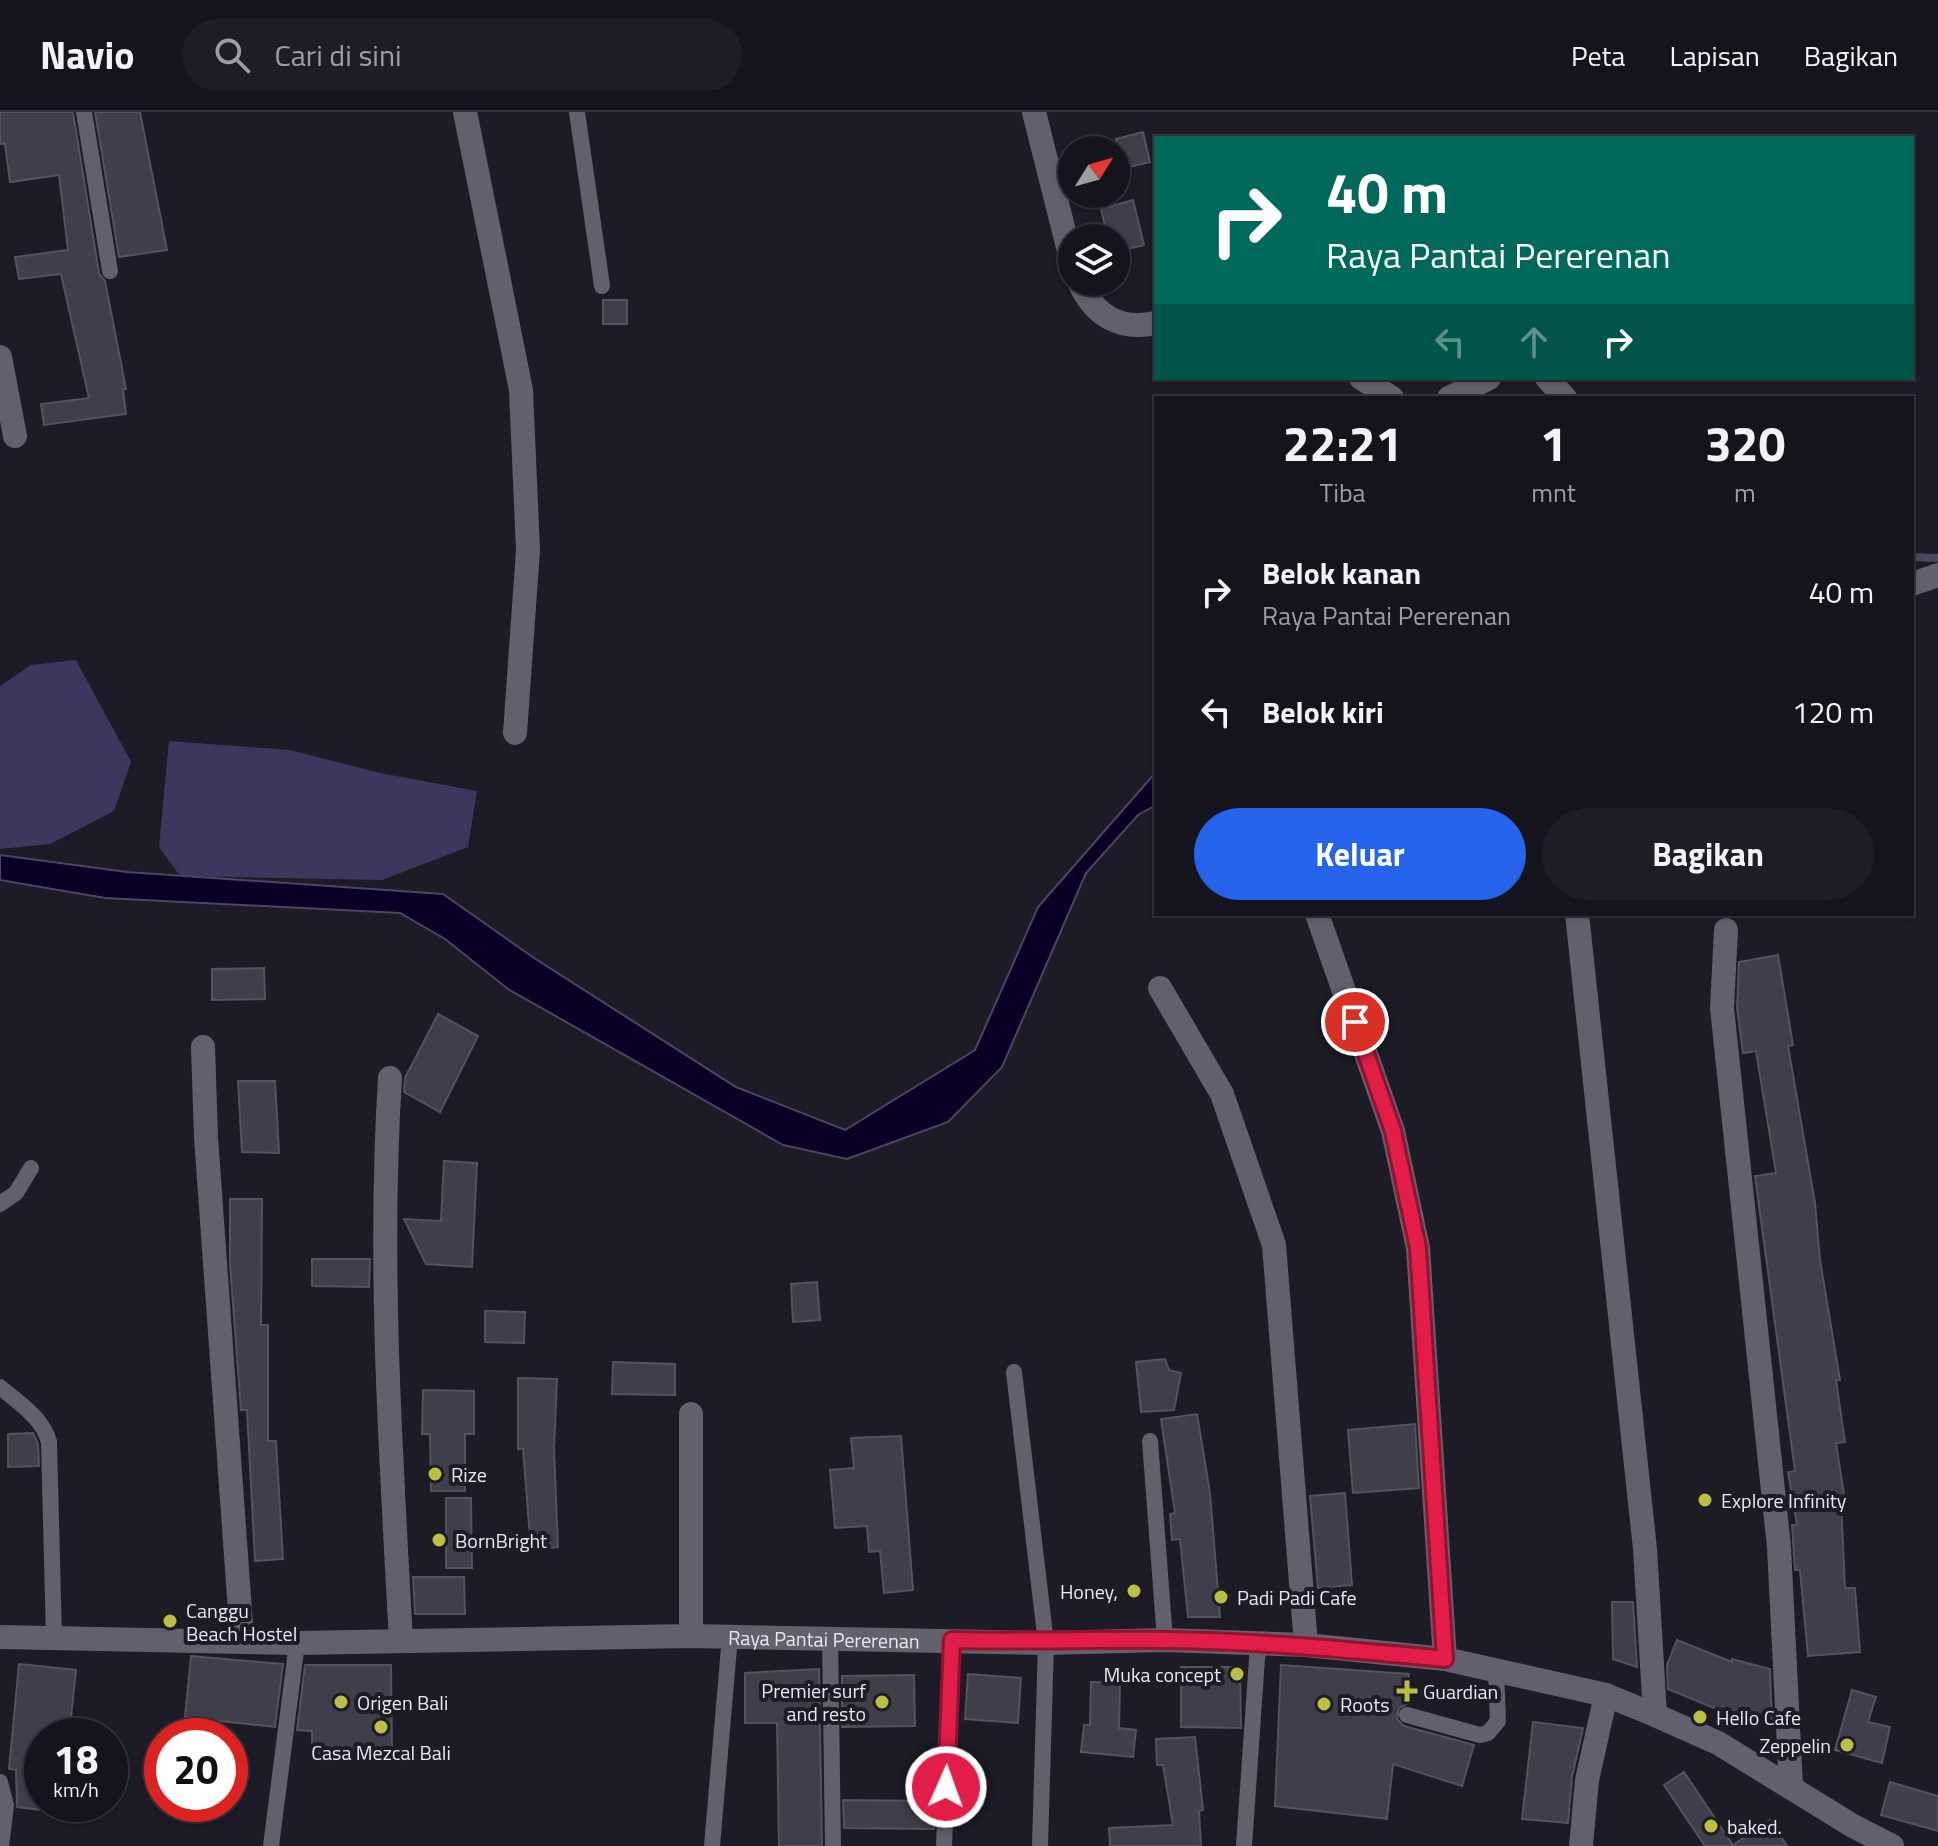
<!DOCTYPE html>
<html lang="id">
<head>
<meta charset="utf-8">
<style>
	:root { --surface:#15141c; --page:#1e1d25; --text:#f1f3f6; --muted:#9d9ea3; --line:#34333b; --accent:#2563eb }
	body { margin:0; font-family:"Titillium Web",sans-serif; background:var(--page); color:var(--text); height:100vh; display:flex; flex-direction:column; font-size:30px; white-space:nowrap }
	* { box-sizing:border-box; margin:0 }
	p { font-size:26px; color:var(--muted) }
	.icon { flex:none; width:44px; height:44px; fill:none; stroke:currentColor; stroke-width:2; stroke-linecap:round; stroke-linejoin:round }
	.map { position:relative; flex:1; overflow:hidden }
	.panel { position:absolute; left:1154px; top:284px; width:760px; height:520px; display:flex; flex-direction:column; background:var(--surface); border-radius:0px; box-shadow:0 2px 6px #0004,0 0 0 2px var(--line) }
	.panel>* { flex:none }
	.guide { position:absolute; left:1154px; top:24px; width:760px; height:244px; border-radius:0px; box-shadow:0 2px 6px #0004,0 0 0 2px var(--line); background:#00695c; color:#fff; overflow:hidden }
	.needle { width:52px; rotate:53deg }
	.buttons { position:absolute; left:1058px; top:24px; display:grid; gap:16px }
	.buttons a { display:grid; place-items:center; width:72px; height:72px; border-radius:50%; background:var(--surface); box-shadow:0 2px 6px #0004,0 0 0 2px var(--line); font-size:40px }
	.speed { position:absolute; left:24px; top:1606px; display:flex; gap:16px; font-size:40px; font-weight:700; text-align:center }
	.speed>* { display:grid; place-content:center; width:104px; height:104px; border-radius:50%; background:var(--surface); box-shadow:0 2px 6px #0004,0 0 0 2px var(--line); line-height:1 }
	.speed small { font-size:20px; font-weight:400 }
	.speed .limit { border:12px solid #d22; background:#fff; color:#111 }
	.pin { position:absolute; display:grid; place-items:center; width:68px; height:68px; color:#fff; margin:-34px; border:4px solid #fff; border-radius:50%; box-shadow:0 2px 8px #0007 }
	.me { position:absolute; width:88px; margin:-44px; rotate:2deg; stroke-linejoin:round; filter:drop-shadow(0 0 6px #0008) }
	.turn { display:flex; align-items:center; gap:28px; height:168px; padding:0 40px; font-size:36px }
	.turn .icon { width:104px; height:104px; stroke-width:2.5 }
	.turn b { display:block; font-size:56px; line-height:68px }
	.lanes { display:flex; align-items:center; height:76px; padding:0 40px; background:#0003; justify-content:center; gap:40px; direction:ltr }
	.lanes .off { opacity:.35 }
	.eta { display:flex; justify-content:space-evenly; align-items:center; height:136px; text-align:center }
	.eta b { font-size:48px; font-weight:700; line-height:56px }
	.primary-button { display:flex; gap:16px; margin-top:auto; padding:16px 40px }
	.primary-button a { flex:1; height:92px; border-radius:48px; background:var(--accent); color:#fff; font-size:32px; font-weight:700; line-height:92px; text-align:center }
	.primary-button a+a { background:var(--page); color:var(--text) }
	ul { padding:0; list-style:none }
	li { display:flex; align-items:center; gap:24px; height:120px; padding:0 40px }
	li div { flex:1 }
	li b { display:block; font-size:30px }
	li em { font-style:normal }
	header { display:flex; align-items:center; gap:48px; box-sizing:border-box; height:112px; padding:0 40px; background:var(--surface); border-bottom:2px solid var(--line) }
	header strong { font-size:38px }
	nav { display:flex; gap:44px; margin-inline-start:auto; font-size:28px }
	.search { width:560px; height:72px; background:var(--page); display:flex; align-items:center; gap:20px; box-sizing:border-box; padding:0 28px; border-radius:44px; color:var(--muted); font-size:30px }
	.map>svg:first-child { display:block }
</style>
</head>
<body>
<header>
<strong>Navio</strong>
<div class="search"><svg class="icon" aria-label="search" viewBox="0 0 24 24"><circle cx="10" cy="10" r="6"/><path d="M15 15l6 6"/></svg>Cari di sini</div>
<nav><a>Peta</a><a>Lapisan</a><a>Bagikan</a></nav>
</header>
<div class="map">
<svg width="1938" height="1734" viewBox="0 0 1938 1734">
	<rect width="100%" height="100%" fill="#1c1b26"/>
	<g fill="#3d375e">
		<polygon points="76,548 131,650 114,699 50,732 0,737 0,574 31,553"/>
		<polygon points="169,629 290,638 380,661 477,679 468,735 382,768 180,764 159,735"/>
	</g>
	<polygon fill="#0a0026" stroke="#4d4562" stroke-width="2" points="1156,660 1156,693 1138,703 1086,761 1002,955 948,1010 847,1047 783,1033 508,877 445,827 400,801 105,786 0,768 0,743 127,760 443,782 534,846 736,975 845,1018 975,938 1038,795"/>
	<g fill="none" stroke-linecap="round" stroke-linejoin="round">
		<polyline stroke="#4d4562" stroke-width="8" points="1912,445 1938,446"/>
	</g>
	<g fill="#3f3e4a" stroke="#53525e" stroke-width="2">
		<polygon points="0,0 73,0 99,161 105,169 126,277 123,277 126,302 44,313 41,292 89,286 61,162 19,167 15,145 68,138 59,63 10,70 5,32 0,32"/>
		<polygon points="95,0 140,0 167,138 119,145"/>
		<polygon points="1143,20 1150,50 1116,58 1116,27"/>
		<polygon points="1133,88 1144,133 1116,140 1116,126 1108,126 1101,97"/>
		<rect x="603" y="188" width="24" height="24"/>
		<polygon points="1778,843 1793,933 1788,934 1815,1091 1820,1148 1840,1268 1836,1268 1845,1330 1836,1331 1845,1389 1841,1389 1845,1476 1855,1476 1860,1540 1808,1544 1800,1458 1795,1458 1792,1413 1797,1413 1788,1360 1795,1359 1755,1064 1776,1061 1756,939 1743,941 1737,896 1739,850"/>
		<polygon points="264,856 265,887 212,888 212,857"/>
		<polygon points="438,902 478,924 440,1000 404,980 405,966"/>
		<polygon points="238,969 275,969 279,1041 242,1040"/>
		<polygon points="444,1049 477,1051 472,1155 426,1152 404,1107 441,1109"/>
		<polygon points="230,1087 262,1087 261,1213 268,1213 268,1329 276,1329 283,1447 255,1449 247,1298 241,1298 230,1152"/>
		<polygon points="312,1147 370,1147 369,1175 312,1174"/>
		<polygon points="817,1170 820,1208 793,1210 791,1172"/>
		<polygon points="485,1199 525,1200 524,1231 485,1230"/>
		<polygon points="1165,1247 1169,1258 1181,1261 1174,1298 1141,1300 1136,1250"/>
		<polygon points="613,1250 675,1252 675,1283 612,1282"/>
		<polygon points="518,1266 557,1267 554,1337 558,1435 531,1438 523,1337 518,1337"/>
		<polygon points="423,1278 474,1279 474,1322 465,1322 465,1379 431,1379 430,1322 422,1322"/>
		<polygon points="1197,1302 1210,1381 1220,1505 1188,1505 1180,1427 1172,1428 1170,1402 1175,1401 1161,1307"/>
		<polygon points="1415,1312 1419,1376 1353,1381 1348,1318"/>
		<polygon points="33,1321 38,1332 39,1354 8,1355 8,1322"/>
		<polygon points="901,1324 913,1478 884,1481 880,1439 869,1440 867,1414 835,1416 830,1358 854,1356 851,1326"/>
		<polygon points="1345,1381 1352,1473 1318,1476 1310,1384"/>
		<polygon points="446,1386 471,1386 472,1456 446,1456"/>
		<polygon points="413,1465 464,1465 465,1502 415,1502"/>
		<polygon points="1612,1490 1633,1490 1637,1555 1613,1547"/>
		<polygon points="1677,1528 1732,1550 1732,1547 1770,1557 1772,1614 1719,1600 1719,1598 1668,1577 1667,1553"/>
		<polygon points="191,1544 283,1552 275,1615 185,1605"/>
		<polygon points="19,1552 76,1558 69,1624 42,1624 42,1698 17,1695 16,1658 9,1657"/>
		<polygon points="305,1553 391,1553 392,1644 312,1644 312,1619 297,1618"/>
		<polygon points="1281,1553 1409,1562 1407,1592 1399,1596 1397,1607 1404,1614 1474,1633 1462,1674 1393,1652 1387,1707 1275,1694"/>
		<polygon points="1181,1555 1240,1555 1241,1616 1181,1615"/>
		<polygon points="819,1557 822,1734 779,1734 777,1611 745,1611 745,1561"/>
		<polygon points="968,1562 1021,1566 1018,1611 965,1607"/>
		<polygon points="914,1563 915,1614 842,1615 842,1564"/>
		<polygon points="1091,1570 1120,1571 1119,1616 1136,1618 1133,1645 1081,1640 1084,1613 1090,1613"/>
		<polygon points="1852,1578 1876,1585 1868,1610 1890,1615 1882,1651 1835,1638"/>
		<polygon points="1533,1610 1583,1616 1572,1665 1568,1711 1522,1707"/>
		<polygon points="1195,1625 1203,1698 1199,1699 1201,1734 1110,1734 1109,1716 1173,1713 1163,1653 1157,1653 1156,1627"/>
		<polygon points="1684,1660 1733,1733 1770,1708 1787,1734 1705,1734 1664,1673"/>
		<polygon points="1890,1670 1938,1684 1938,1719 1881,1703"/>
		<polygon points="843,1688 935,1689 934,1717 844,1716"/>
	</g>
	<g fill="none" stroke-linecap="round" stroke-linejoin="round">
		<g stroke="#62606d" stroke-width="16">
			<polyline points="84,0 110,159"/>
			<polyline points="577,0 602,174"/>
			<polyline points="0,1092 16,1081 31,1056"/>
			<polyline points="1014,1260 1046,1531 1040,1734"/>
			<path d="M 0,1275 C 19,1291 43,1306 49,1330 L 54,1526"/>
			<polyline points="1150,1329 1165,1528"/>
			<polyline points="830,1526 833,1734"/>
			<polyline points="1407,1603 1480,1623 1488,1621 1498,1609 1496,1558"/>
			<polyline points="0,1670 6,1693 1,1734"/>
			<polyline points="271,1734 297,1531"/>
			<polyline points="712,1734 730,1524"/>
			<polyline points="944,1734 952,1528"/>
			<polyline points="1244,1734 1258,1532"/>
		</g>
		<g stroke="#62606d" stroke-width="24">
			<polyline points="465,0 521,278 528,438 515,621"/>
			<polyline points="1034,0 1072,151"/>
			<path d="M 1079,170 C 1094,203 1119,219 1156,211"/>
			<polyline points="0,245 15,324"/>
			<polyline points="1361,266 1392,286"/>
			<polyline points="1547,266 1565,286"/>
			<polyline points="1449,286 1489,266"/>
			<polyline points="1912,472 1938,463"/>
			<polyline points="1317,802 1393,1019 1418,1136 1445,1547"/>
			<polyline points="1577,802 1645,1437 1655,1603"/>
			<polyline points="1726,818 1722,896 1779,1435 1791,1675"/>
			<polyline points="1160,876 1222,982 1274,1133 1306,1533"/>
			<polyline points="203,935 206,1025 242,1527"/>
			<path d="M 390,966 C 378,1154 391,1342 401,1529"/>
			<polyline points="691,1524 691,1302"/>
			<polyline points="1581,1734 1587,1668 1606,1583"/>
		</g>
		<path stroke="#62606d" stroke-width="24" id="s1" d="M 0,1525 L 297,1531 L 691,1524 L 1046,1531 L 1165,1528 L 1306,1533 L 1445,1547 L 1606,1583 L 1655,1603 L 1718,1631 L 1853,1714 L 1892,1734"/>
	</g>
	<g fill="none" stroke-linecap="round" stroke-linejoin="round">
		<defs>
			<path id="route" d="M 946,1675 L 952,1528 C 1024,1530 1094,1527 1166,1528 C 1259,1529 1352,1538 1445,1547 L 1418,1136 L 1393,1019 L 1355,910"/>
		</defs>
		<use href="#route" stroke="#92132f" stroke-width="20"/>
		<use href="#route" stroke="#e11d48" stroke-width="14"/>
	</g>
	<g fill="#bdbf43" stroke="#1c1b26" stroke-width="3">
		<circle cx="435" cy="1362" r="8"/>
		<circle cx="1705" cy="1388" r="8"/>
		<circle cx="439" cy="1428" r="8"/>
		<circle cx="1134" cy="1479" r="8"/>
		<circle cx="1221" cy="1485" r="8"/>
		<circle cx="170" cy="1509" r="8"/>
		<circle cx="1237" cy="1562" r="8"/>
		<path d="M1403 1567h8v8h8v8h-8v8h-8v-8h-8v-8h8z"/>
		<circle cx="341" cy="1590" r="8"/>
		<circle cx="882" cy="1590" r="8"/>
		<circle cx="1324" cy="1592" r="8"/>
		<circle cx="1700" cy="1605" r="8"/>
		<circle cx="381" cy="1615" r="8"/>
		<circle cx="1847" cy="1633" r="8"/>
		<circle cx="1711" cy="1714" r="8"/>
	</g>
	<g text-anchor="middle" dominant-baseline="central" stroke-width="8" stroke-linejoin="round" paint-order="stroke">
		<g font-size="20" fill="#e8e7ef" stroke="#1c1b26" text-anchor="start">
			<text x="451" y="1362">Rize</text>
			<text x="1721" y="1388">Explore Infinity</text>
			<text x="455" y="1428">BornBright</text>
			<text x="1118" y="1479" text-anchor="end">Honey,</text>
			<text x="1237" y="1485">Padi Padi Cafe</text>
			<text x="186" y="1498">Canggu<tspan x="186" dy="23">Beach Hostel</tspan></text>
			<text x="1221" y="1562" text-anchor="end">Muka concept</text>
			<text x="866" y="1578" text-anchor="end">Premier surf<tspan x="866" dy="23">and resto</tspan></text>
			<text x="1423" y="1579">Guardian</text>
			<text x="357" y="1590">Origen Bali</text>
			<text x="1340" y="1592">Roots</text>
			<text x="1716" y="1605">Hello Cafe</text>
			<text x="1831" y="1633" text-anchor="end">Zeppelin</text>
			<text x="381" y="1640" text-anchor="middle">Casa Mezcal Bali</text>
			<text x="1727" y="1714">baked.</text>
		</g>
		<g font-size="20" fill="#e8e7ef" stroke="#1c1b26">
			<text stroke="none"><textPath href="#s1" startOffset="824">Raya Pantai Pererenan</textPath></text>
		</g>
	</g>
</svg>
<div class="buttons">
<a><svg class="needle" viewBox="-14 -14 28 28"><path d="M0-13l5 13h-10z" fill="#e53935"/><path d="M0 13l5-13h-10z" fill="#9d9ea3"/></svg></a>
<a><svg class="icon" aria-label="layers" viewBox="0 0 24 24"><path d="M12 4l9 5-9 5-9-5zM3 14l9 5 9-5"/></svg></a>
</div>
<div class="speed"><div>18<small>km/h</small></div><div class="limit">20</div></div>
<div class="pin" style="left:1355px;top:910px;background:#d93025"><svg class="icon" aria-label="arrive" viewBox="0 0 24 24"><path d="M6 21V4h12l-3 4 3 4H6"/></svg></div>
<svg class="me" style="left:946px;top:1675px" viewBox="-20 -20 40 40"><circle r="17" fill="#e11d48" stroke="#fff" stroke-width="3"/><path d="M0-11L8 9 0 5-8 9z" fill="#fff"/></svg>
<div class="guide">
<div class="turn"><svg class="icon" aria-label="right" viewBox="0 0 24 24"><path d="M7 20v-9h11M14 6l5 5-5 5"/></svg><div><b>40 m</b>Raya Pantai Pererenan</div></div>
<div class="lanes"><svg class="icon off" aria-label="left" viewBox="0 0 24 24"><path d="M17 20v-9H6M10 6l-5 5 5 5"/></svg><svg class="icon off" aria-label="ahead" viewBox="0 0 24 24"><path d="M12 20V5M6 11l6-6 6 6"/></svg><svg class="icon" aria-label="right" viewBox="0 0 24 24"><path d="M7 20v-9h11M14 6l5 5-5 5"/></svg></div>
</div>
<section class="panel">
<div class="eta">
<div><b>22:21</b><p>Tiba</p></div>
<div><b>1</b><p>mnt</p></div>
<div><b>320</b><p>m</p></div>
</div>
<ul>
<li><svg class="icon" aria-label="right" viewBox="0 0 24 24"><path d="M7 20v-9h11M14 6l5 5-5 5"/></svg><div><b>Belok kanan</b><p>Raya Pantai Pererenan</p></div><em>40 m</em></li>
<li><svg class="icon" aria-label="left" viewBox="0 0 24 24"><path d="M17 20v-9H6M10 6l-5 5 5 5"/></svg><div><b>Belok kiri</b></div><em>120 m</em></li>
</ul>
<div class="primary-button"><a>Keluar</a><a>Bagikan</a></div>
</section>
</div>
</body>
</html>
